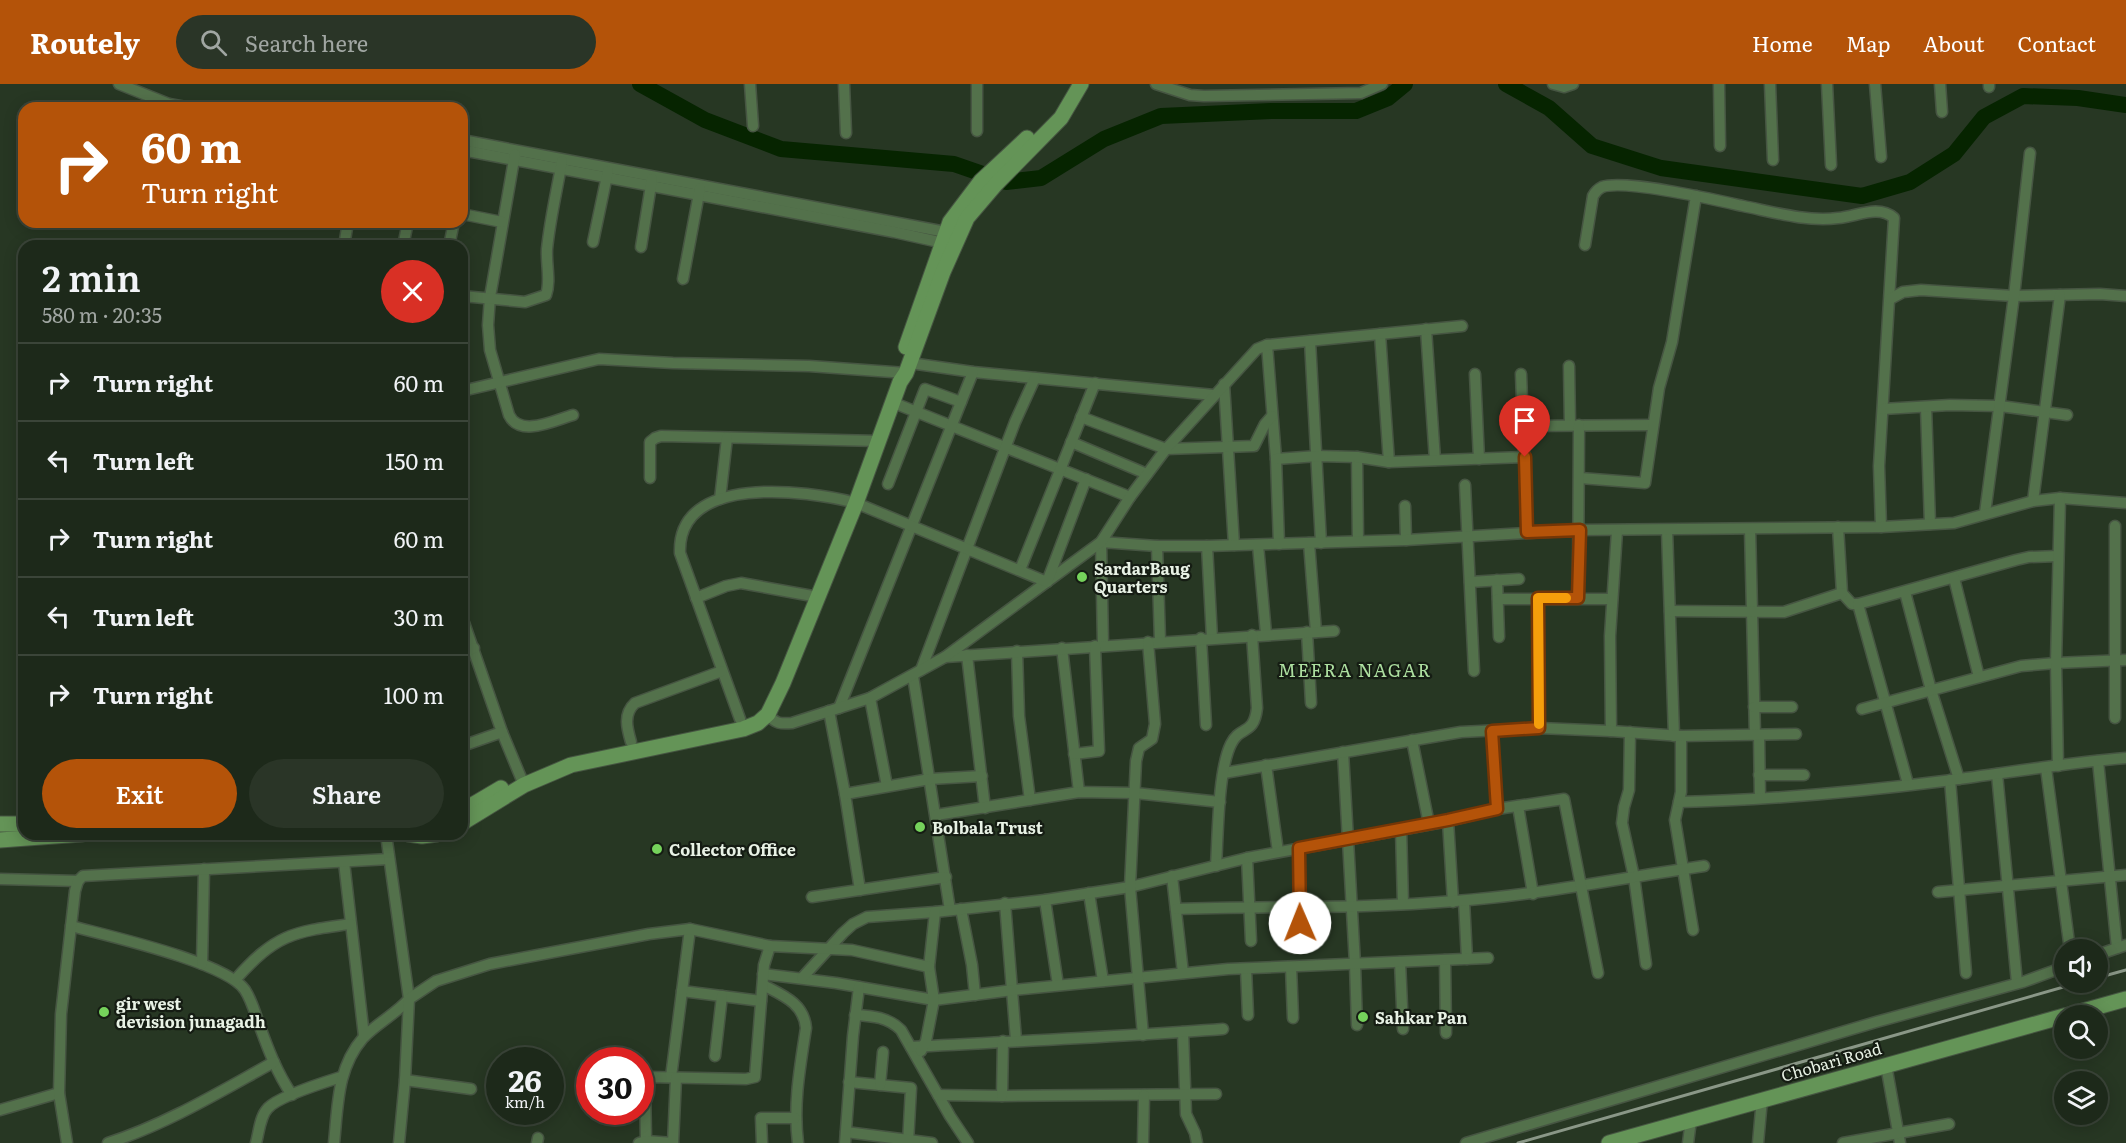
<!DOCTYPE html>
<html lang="en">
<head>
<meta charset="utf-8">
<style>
	:root { --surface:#1d291a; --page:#2a3527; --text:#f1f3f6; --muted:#a0a6a2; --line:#3b4539; --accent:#b45309 }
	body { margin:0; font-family:Literata,serif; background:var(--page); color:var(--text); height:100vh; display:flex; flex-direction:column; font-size:22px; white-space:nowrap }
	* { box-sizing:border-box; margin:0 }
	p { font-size:20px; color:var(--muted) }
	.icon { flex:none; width:33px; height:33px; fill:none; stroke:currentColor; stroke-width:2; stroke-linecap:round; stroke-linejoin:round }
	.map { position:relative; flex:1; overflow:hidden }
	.panel { position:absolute; left:18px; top:156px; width:450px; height:600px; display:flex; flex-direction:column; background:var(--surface); border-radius:18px; box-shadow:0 3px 15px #0003,0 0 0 2px var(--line) }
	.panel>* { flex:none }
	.guide { position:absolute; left:18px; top:18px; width:450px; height:126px; border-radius:18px; box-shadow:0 3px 15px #0003,0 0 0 2px var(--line); background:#b45309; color:#fff; overflow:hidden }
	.controls { position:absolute; left:2054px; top:855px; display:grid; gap:12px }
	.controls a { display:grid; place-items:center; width:54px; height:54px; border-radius:50%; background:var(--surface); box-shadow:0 3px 15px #0003,0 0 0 2px var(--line); font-size:30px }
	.speed { position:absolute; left:486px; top:963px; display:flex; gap:12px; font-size:30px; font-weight:700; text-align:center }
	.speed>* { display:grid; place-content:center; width:78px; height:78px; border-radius:50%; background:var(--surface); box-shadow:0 3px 15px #0003,0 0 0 2px var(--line); line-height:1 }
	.speed small { font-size:15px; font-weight:400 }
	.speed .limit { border:9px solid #d22; background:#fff; color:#111 }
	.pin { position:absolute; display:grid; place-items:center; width:51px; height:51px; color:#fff; margin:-62px -26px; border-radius:50% 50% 50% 0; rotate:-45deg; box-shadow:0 0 6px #0007 }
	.pin .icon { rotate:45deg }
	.me { position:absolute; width:66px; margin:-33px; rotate:359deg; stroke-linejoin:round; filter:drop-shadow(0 0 4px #0008) }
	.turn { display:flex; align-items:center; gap:21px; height:126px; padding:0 24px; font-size:27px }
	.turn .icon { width:78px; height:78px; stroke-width:2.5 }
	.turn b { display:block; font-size:42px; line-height:51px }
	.round { display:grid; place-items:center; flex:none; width:63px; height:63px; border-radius:32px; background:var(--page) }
	.head { display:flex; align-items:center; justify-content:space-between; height:102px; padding:0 24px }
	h1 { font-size:36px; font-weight:600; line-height:45px }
	.action { display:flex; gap:12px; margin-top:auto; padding:12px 24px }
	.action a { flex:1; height:69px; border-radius:36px; background:var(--accent); color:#fff; font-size:24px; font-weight:600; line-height:69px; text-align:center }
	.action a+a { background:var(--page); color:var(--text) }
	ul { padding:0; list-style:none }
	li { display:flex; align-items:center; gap:18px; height:78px; padding:0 24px; border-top:2px solid var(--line) }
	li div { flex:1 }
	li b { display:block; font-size:22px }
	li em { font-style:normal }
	header { display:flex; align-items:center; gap:36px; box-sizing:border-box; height:84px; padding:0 30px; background:var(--accent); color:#fff }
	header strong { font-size:28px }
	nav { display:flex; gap:33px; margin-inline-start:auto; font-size:21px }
	.search { width:420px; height:54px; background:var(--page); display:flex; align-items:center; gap:15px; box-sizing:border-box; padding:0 21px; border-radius:33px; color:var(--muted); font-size:22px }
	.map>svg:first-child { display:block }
</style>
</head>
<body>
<header>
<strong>Routely</strong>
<div class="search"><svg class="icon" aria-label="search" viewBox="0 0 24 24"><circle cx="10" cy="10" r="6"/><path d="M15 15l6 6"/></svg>Search here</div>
<nav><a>Home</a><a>Map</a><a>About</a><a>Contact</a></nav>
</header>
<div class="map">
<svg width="2126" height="1059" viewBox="0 0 2126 1059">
	<rect width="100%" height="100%" fill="#273723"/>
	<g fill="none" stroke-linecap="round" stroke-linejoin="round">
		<g stroke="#062400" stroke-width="16">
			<polyline points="640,0 705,36 781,65 954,80 1006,98 1041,94 1104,55 1161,32 1271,27 1356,27 1388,14 1405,0"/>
			<polyline points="1506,0 1549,24 1592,62 1661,84 1862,112 1910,98 1954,70 1984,33 2023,12 2078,14 2126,21"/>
		</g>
		<defs>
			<g id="street">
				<polyline points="119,0 169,20 191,24"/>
				<polyline points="750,0 753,42"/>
				<polyline points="844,0 846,49"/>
				<polyline points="1156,0 1190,11 1204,12 1361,9 1382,0"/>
				<polyline points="1553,0 1564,3 1573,0"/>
				<polyline points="1719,0 1720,62"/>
				<polyline points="1770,0 1773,76"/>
				<polyline points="1827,0 1831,81"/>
				<polyline points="1875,0 1881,73"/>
				<polyline points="1940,0 1942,28"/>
				<polyline points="1989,0 1989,3"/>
				<polyline points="977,47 977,0"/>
				<polyline points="462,56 951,149"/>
				<polyline points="462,66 894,148 948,160"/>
				<path d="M 515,70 L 490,213 L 488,241 L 490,266 L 509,331 C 520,354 555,336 573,331"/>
				<polyline points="462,130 502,138"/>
				<polyline points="593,158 608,87"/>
				<path d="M 1585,161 L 1593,112 C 1595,108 1598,105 1602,103 C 1625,95 1716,116 1743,122 C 1773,128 1806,138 1838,134 C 1856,133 1878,120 1894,134 L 1879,382 L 1881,443"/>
				<polyline points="344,162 348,138"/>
				<polyline points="403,162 408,138"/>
				<polyline points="449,162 454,138"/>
				<polyline points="641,163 652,95"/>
				<polyline points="683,195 700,104"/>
				<path d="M 462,212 L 525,218 L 546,211 C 551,197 546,181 547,165 C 550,135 557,106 562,77"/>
				<polyline points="1890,215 1903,208 1921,206 2014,212 2100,210 2126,212"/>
				<polyline points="1426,245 1435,376"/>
				<polyline points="1380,250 1389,378"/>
				<polyline points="1310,257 1321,459"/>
				<polyline points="1267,261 1276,375 1279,460"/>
				<polyline points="910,279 973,288 1214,311"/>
				<polyline points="1569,282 1570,341"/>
				<polyline points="1475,290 1479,375"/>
				<polyline points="1521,290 1527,448"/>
				<polyline points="1224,300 1234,461"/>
				<polyline points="462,307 599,275 673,279 809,282 906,289"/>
				<polyline points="894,319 1130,413"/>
				<polyline points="1926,323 1930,440"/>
				<polyline points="1883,325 1950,321 2000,322 2067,331"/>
				<polyline points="1081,333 1166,365 1254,362 1265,340 1272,332"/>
				<polyline points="1523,342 1653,341"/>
				<polyline points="1071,358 1147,390"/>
				<polyline points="1357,373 1358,457"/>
				<polyline points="1276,375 1318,372 1357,373 1389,378 1525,373"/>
				<polyline points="650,394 650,358 655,354 661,352 879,357"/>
				<polyline points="1580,394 1645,399 1659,304 1672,258 1696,112"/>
				<polyline points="888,400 925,305 961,318"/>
				<polyline points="1465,401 1474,587"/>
				<polyline points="720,415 727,354"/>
				<polyline points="2033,417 2060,211"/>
				<polyline points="1405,422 1406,456"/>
				<polyline points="1985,429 2014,212 2030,69"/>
				<polyline points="1838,443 1842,509 1852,520 1858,520 2016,476 2029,473 2058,472"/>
				<polyline points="1750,445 1755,651"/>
				<polyline points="1667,446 1674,652"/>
				<polyline points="1309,459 1316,548"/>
				<polyline points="1258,461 1266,550"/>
				<polyline points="1157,462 1160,557"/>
				<polyline points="1207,462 1212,554"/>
				<polyline points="1020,486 1095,299"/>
				<polyline points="1954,494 1979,593"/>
				<polyline points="1497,496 1499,553"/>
				<polyline points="1470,498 1519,495"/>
				<polyline points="1905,508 1931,606 1959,695"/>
				<polyline points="696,514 726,502 741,499 818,513"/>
				<polyline points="1538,514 1539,644"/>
				<polyline points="1578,514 1579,341"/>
				<polyline points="1498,515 1612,515"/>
				<polyline points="1858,520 1908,700"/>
				<polyline points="1670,527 1784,528 1842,509"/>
				<polyline points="462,533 502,648 524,701"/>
				<polyline points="1307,548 1311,619"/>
				<polyline points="1201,554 1206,641"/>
				<polyline points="1103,561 1101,458 1157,462 1207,462 1406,456 1580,446 1881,443 1954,439 2033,417 2060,414 2126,419"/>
				<polyline points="1062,564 1079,708"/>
				<polyline points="1017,567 1019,632 1030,716"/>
				<polyline points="462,569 474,564"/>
				<polyline points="967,571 985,724"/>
				<polyline points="945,573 1334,547"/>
				<polyline points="921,586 1015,338 1035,294"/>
				<polyline points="913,592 950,826"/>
				<polyline points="870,614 887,702"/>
				<polyline points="1754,623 1792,623"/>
				<polyline points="839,624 973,288"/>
				<polyline points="1862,625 2021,582 2056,579 2126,576"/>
				<polyline points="829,627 845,710 860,806"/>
				<path d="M 768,630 C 775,640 781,640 792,639 L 870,614 L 945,573 L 1101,458 L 1130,413 L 1166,365 L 1257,265 L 1267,261 L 1462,242"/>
				<polyline points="2115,634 2115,442"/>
				<path d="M 740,635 L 680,469 C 677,389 806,406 856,419 L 1047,498 L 1086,395"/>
				<polyline points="1492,647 1497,725"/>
				<polyline points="1611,647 1610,552 1617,447"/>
				<polyline points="1630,648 1629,706 1624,723 1622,739 1634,793 1646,880"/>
				<polyline points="1759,651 1760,714"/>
				<polyline points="1681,652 1681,708 1675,736 1693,846"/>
				<polyline points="1412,656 1429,740"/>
				<path d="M 631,658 C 627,644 623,630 635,619 L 722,587"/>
				<polyline points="462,662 502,648"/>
				<polyline points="1343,668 1355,880 1357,941"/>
				<polyline points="1074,670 1099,667 1095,562"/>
				<polyline points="2098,677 2117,864"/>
				<polyline points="1266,681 1278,768"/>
				<polyline points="2058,682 2056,579 2060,414"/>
				<polyline points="2046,684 2070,866"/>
				<polyline points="1224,689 1461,648 1539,644 1611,647 1681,652 1796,650"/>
				<polyline points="1997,690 2017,899"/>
				<polyline points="1759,691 1804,691"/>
				<polyline points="1950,696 1966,889"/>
				<polyline points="845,710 930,695 982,692"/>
				<path d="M 1679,718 C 1767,716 1857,708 1944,697 C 2005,689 2065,679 2126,674"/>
				<polyline points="1518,722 1533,810"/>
				<polyline points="936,731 1079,708 1135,709 1220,718"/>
				<polyline points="1448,737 1453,818"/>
				<polyline points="1401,745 1403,820"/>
				<polyline points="1299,764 1300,856"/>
				<polyline points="1247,774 1251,857"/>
				<polyline points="344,778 364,952"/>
				<path d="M 1216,782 C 1218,751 1218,686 1231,660 C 1240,641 1254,652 1257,624 L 1252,551"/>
				<polyline points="1172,792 1183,889"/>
				<polyline points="0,795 78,797"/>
				<polyline points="1938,808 2126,791"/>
				<polyline points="1089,809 1103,897"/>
				<polyline points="812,813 946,793"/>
				<polyline points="1045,816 1058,901"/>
				<polyline points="1464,817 1467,875"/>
				<polyline points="1005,819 1016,956"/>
				<polyline points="961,825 972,881 975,911"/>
				<path d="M 1176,825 C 1269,822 1362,825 1455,817 C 1539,811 1621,794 1704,782"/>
				<path d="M 71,842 C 108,852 226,878 245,906 C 252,917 255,929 259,940 C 268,965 277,989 292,1011"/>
				<polyline points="2097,871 2126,861"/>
				<polyline points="1445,876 1446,949"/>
				<polyline points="1400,878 1403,945"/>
				<polyline points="202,880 204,785"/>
				<polyline points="1291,883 1293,934"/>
				<polyline points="1246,885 1248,931"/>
				<polyline points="763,890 836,899 934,916 1013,906 1228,885 1488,874"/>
				<polyline points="802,894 843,849 853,840 867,833 935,828 1045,816 1130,803 1247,774 1448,737 1497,725 1564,715 1598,889"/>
				<path d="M 235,896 C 276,850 292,848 350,840"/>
				<path d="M 763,901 C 782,911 804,919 806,944 C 800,983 793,1020 798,1059"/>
				<polyline points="682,907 761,917"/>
				<path d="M 855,931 C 873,932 888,933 901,946 L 950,1032 L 968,1059"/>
				<polyline points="1183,948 1186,1030 1195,1049 1197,1059"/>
				<polyline points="1143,951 1130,803 1136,677 1139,664 1152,655 1155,640 1148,558"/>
				<path d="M 911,963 C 1015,957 1119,953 1223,945"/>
				<polyline points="921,967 926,957 934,916 929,883 935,828"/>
				<polyline points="715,972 722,912"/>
				<polyline points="1886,981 1900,1059"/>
				<polyline points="671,993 690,845"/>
				<polyline points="405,996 471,1005"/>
				<polyline points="849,998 911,1004 908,1059"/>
				<polyline points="880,1001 883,968"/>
				<polyline points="938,1011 1002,1012 1216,1010"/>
				<polyline points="1002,1012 1003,957"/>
				<polyline points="0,1026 59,1009"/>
				<polyline points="846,1048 932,1059"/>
				<polyline points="646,1057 645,999 648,993 746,995 755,993 764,881 770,862"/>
				<polyline points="67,1059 59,1009 61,930 75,807 78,797 83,792 389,775"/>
				<path d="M 108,1059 C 167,1040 221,1007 274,978"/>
				<path d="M 256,1059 C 259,1048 260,1032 268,1024 C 279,1012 325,998 341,993"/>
				<path d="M 334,1059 C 338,1021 337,984 363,954 C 377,939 396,930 409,915 L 386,750"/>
				<polyline points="399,1059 405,996 409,915 436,897 490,880 649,850 690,845 770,862 852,866 929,883"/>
				<polyline points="537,1059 538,1054"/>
				<polyline points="639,1059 646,1057 673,1059"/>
				<polyline points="673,1059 676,994"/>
				<polyline points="762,1059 761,1034 795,1034"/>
				<polyline points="845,1059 853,952 859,903"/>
				<polyline points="1143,1059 1144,1011"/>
				<polyline points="1466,1059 1876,938 2023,898 2064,883"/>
				<polyline points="1688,1059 1691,1036"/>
				<polyline points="1758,1059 1762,1015"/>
				<polyline points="1843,1059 1949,1040"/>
			</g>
			<g id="secondary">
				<polyline points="906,263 950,138 981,97 1027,54"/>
				<polyline points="462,727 501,704"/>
				<polyline points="462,739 524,701 571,681 743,645 758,639 768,630 783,599 856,419 900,298 906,289 943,188 967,134 996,100 1061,34 1081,0"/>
				<polyline points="0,740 24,740"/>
				<polyline points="408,750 422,752 437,750"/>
				<polyline points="0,756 82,750"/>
				<polyline points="2065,932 2126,915"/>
				<polyline points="1609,1059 2064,932"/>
			</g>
		</defs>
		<use href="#street" stroke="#465542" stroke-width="13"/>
		<use href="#secondary" stroke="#465542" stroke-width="17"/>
		<use href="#street" stroke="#53714b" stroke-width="10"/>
		<use href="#secondary" stroke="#649457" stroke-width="15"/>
		<g stroke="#8a9787" stroke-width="3">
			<polyline points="2097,894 2126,886"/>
			<polyline points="1518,1059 2081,898"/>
		</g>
	</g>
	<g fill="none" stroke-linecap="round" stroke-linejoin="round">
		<defs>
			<polyline id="route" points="1300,839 1299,764 1448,736 1497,725 1492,647 1539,644 1538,514 1578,514 1580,446 1527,448 1525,373"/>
		</defs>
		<use href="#route" stroke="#753606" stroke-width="15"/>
		<use href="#route" stroke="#b45309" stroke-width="10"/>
		<polyline stroke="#f59e0b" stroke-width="10" points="1539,640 1538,514 1566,514"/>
	</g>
	<g fill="#75d25b" stroke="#151c13" stroke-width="2">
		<circle cx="1082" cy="493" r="6"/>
		<circle cx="920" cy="743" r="6"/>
		<circle cx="657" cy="765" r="6"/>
		<circle cx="104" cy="928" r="6"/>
		<circle cx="1363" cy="933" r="6"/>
	</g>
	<g text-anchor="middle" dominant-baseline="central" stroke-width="4.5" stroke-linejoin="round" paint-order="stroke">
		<g font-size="16" font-weight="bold" fill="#e8f2e5" stroke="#151c13" text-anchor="start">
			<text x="1094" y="484">SardarBaug<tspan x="1094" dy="18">Quarters</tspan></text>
			<text x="932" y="743">Bolbala Trust</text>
			<text x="669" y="765">Collector Office</text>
			<text x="116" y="919">gir west<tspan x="116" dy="18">devision junagadh</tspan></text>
			<text x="1375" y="933">Sahkar Pan</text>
		</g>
		<g font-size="16" fill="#e8f2e5" stroke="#151c13">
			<text transform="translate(1831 977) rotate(-16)">Chobari Road</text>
		</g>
		<g font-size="18" letter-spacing="1.5" fill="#acde9f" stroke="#151c13">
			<text x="1355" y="585">MEERA NAGAR</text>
		</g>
	</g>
</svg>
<div class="controls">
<a><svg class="icon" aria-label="sound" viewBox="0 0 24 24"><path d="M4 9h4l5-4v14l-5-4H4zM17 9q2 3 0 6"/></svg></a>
<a><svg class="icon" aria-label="search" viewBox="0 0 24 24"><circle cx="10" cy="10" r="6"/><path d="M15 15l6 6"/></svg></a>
<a><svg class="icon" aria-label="layers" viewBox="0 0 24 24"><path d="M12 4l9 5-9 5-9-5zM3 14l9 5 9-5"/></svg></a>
</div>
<div class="speed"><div>26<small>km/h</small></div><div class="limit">30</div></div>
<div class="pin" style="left:1525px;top:373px;background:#d93025"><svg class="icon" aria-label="arrive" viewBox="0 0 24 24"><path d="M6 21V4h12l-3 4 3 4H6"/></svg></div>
<svg class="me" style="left:1300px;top:839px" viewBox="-20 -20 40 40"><circle r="19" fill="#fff"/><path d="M0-13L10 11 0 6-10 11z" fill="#b45309"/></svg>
<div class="guide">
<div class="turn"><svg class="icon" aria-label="right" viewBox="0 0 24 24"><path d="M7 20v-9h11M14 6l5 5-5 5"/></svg><div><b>60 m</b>Turn right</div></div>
</div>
<section class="panel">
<div class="head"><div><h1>2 min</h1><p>580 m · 20:35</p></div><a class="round" style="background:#d93025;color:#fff"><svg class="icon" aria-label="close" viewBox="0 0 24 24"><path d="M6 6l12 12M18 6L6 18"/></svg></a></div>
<ul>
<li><svg class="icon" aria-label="right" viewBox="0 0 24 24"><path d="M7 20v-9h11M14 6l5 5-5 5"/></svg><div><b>Turn right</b></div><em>60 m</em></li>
<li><svg class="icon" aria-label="left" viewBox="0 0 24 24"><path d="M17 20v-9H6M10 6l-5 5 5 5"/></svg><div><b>Turn left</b></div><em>150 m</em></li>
<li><svg class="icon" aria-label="right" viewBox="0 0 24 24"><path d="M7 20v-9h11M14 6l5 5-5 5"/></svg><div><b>Turn right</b></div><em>60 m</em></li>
<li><svg class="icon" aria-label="left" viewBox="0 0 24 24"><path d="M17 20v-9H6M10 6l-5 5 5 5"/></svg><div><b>Turn left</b></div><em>30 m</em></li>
<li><svg class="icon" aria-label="right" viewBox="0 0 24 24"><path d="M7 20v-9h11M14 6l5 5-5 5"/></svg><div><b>Turn right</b></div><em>100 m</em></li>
</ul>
<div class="action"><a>Exit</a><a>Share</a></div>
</section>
</div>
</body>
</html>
